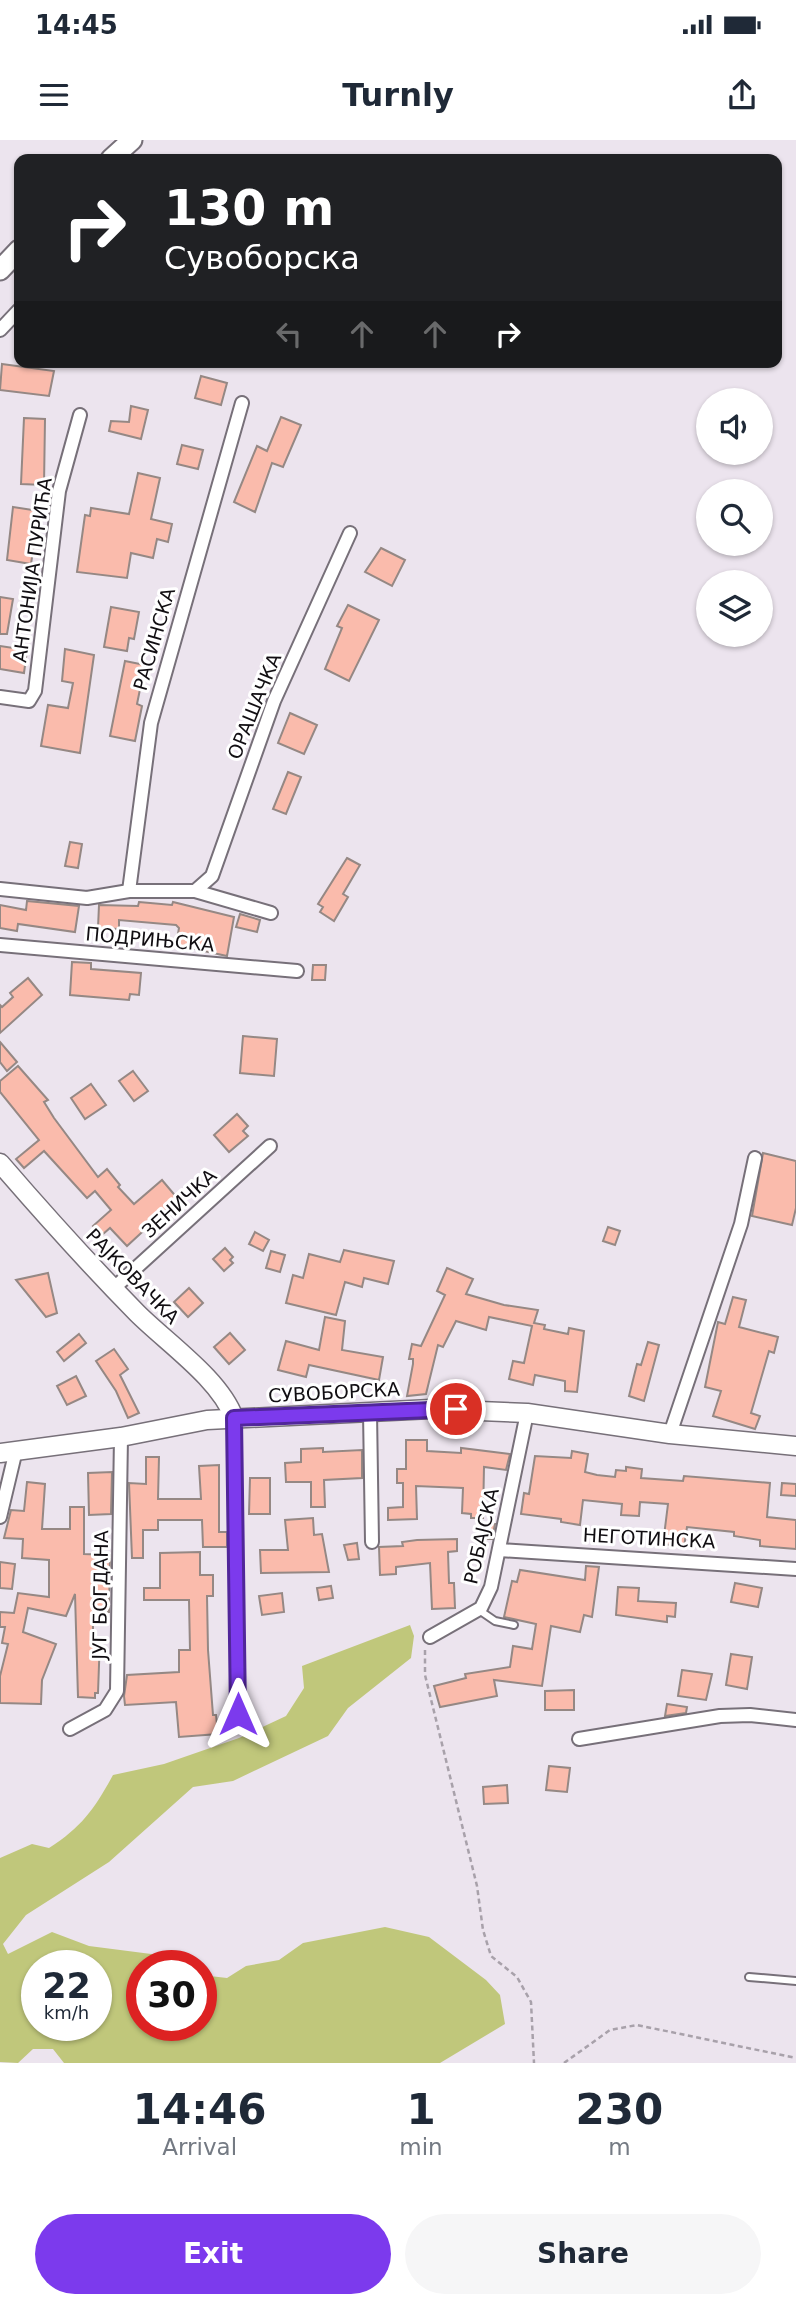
<!DOCTYPE html>
<html lang="en">
<head>
<meta charset="utf-8">
<style>
	:root { --surface:#fff; --page:#f6f6f7; --text:#1f2937; --muted:#747a83; --accent:#7c3aed }
	body { margin:0; font-family:"DejaVu Sans",sans-serif; background:var(--page); color:var(--text); height:100vh; display:flex; flex-direction:column; font-size:26px; white-space:nowrap }
	* { box-sizing:border-box; margin:0 }
	p { font-size:23px; color:var(--muted) }
	.icon { flex:none; width:38px; height:38px; fill:none; stroke:currentColor; stroke-width:2; stroke-linecap:round; stroke-linejoin:round }
	.map { position:relative; height:1923px; overflow:hidden }
	.panel { display:flex; flex-direction:column; background:var(--surface); flex:1 }
	.panel>* { flex:none }
	.guide { position:absolute; left:14px; top:14px; width:768px; height:214px; border-radius:14px; box-shadow:0 2px 5px #0004; background:#202124; color:#fff; overflow:hidden }
	.fabs { position:absolute; left:696px; top:248px; display:grid; gap:14px }
	.fabs a { display:grid; place-items:center; width:77px; height:77px; border-radius:50%; background:var(--surface); box-shadow:0 2px 5px #0004; font-size:35px }
	.speed { position:absolute; left:21px; top:1810px; display:flex; gap:14px; font-size:35px; font-weight:700; text-align:center }
	.speed>* { display:grid; place-content:center; width:91px; height:91px; border-radius:50%; background:var(--surface); box-shadow:0 2px 5px #0004; line-height:1 }
	.speed small { font-size:18px; font-weight:400 }
	.speed .limit { border:10px solid #d22; background:#fff; color:#111 }
	.pin { position:absolute; display:grid; place-items:center; width:60px; height:60px; color:#fff; margin:-30px; border:4px solid #fff; border-radius:50%; box-shadow:0 2px 7px #0007 }
	.me { position:absolute; width:77px; margin:-38px; rotate:0deg; stroke-linejoin:round; filter:drop-shadow(0 0 5px #0008) }
	.turn { display:flex; align-items:center; gap:24px; height:147px; padding:0 35px; font-size:32px }
	.turn .icon { width:91px; height:91px; stroke-width:2.5 }
	.turn b { display:block; font-size:49px; line-height:60px }
	.lanes { display:flex; align-items:center; height:66px; padding:0 35px; background:#0003; justify-content:center; gap:35px; direction:ltr }
	.lanes .off { opacity:.35 }
	.eta { display:flex; justify-content:space-evenly; align-items:center; height:119px; text-align:center }
	.eta b { font-size:42px; font-weight:700; line-height:49px }
	.primary-button { display:flex; gap:14px; margin-top:auto; padding:14px 35px }
	.primary-button a { flex:1; height:80px; border-radius:42px; background:var(--accent); color:#fff; font-size:28px; font-weight:700; line-height:80px; text-align:center }
	.primary-button a+a { background:var(--page); color:var(--text) }
	.status { display:flex; justify-content:space-between; align-items:center; height:49px; padding:0 35px; background:var(--surface); direction:ltr }
	.status svg { height:19px; fill:currentColor }
	header { display:flex; justify-content:space-between; align-items:center; height:91px; padding:0 35px; background:var(--surface); font-size:32px; font-weight:700 }
	.map>svg:first-child { display:block }
</style>
</head>
<body>
<div class="status"><b>14:45</b><svg viewBox="0 0 49 12"><path d="M0 12V9h3v3zM5 12V6h3v6zM10 12V3h3v9zM15 12V0h3v12zM26 1h20v11H26zM47 4h2v5h-2z"/></svg></div>
<header><svg class="icon" aria-label="menu" viewBox="0 0 24 24"><path d="M4 6h16M4 12h16M4 18h16"/></svg>Turnly<svg class="icon" aria-label="share" viewBox="0 0 24 24"><path d="M12 15V3M7 8l5-5 5 5M5 13v7h14v-7"/></svg></header>
<div class="map">
<svg width="796" height="1923" viewBox="0 0 796 1923">
	<rect width="100%" height="100%" fill="#ece4ee"/>
	<path fill="#c0c77b" fill-rule="evenodd" d="M 410,1485 L 414,1496 L 411,1518 L 348,1568 L 328,1596 L 233,1641 L 193,1647 L 109,1722 L 26,1775 L 3,1804 L 8,1814 L 52,1792 L 89,1806 L 159,1815 L 176,1825 L 142,1825 L 142,1885 L 201,1885 L 201,1835 L 227,1838 L 246,1826 L 279,1820 L 303,1803 L 385,1787 L 429,1797 L 486,1840 L 500,1855 L 505,1884 L 440,1923 L 64,1923 L 53,1909 L 33,1909 L 18,1923 L 0,1922 L 0,1718 L 32,1704 L 49,1708 C 82,1687 95,1668 113,1635 L 164,1624 L 239,1598 L 286,1576 L 304,1548 L 302,1526 ZM 96,1825 L 96,1885 L 37,1885 L 37,1825 Z"/>
	<g fill="#fabbac" stroke="#958884" stroke-width="2">
		<polygon points="2,224 54,231 49,256 0,250"/>
		<polygon points="201,236 227,243 221,265 195,258"/>
		<polygon points="131,266 148,270 141,299 109,291 111,281 129,282"/>
		<polygon points="281,277 301,285 283,327 272,323 255,372 234,362 257,306 267,311"/>
		<polygon points="24,278 45,279 44,345 21,344"/>
		<polygon points="182,305 203,310 198,329 177,324"/>
		<polygon points="138,333 160,338 151,379 172,384 168,402 157,399 153,418 131,413 127,438 77,432 85,375 90,376 91,368 129,374"/>
		<polygon points="13,367 39,371 31,424 7,420"/>
		<polygon points="381,408 405,420 392,446 365,432"/>
		<polygon points="0,457 13,459 7,494 0,494"/>
		<polygon points="348,465 379,480 349,541 325,529 342,488 337,486"/>
		<polygon points="111,467 139,472 134,499 129,498 127,511 104,507"/>
		<polygon points="0,506 27,510 24,533 0,529"/>
		<polygon points="65,509 94,515 80,613 41,606 48,565 68,568 73,543 62,541"/>
		<polygon points="125,521 145,525 137,564 142,566 135,601 110,596"/>
		<polygon points="290,573 317,585 304,614 278,603"/>
		<polygon points="288,632 301,637 286,674 273,669"/>
		<polygon points="70,702 82,704 78,728 65,726"/>
		<polygon points="347,718 360,725 343,754 348,757 334,781 320,772 323,767 318,764"/>
		<polygon points="27,761 79,766 75,792 18,784 17,791 0,788 0,765 26,770"/>
		<polygon points="139,762 172,765 173,762 234,777 227,816 176,805 179,788 176,785 119,780 119,789 98,788 99,765 138,766"/>
		<polygon points="240,774 260,780 257,792 236,787"/>
		<polygon points="72,822 91,823 91,829 141,833 139,855 130,854 129,860 70,855"/>
		<polygon points="313,825 326,825 325,840 312,840"/>
		<polygon points="28,838 42,855 0,893 0,865 2,867 13,857 10,853"/>
		<polygon points="243,896 277,899 274,936 240,933"/>
		<polygon points="0,902 17,922 7,931 0,922"/>
		<polygon points="18,926 48,960 44,962 54,978 98,1037 107,1029 120,1045 118,1047 134,1064 162,1040 178,1059 127,1106 110,1088 102,1095 93,1086 111,1070 95,1051 87,1058 44,1011 24,1028 16,1019 39,1000 0,952 0,941"/>
		<polygon points="133,931 148,951 134,961 119,941"/>
		<polygon points="91,944 106,965 85,979 71,958"/>
		<polygon points="237,974 248,986 243,991 248,996 229,1012 214,995"/>
		<polygon points="763,1013 796,1021 796,1068 792,1085 752,1076"/>
		<polygon points="608,1087 620,1091 615,1105 603,1101"/>
		<polygon points="255,1092 269,1100 263,1111 249,1104"/>
		<polygon points="225,1108 233,1117 230,1120 233,1123 224,1131 213,1119"/>
		<polygon points="344,1110 394,1121 388,1144 364,1138 362,1147 345,1142 336,1175 286,1163 293,1135 303,1138 309,1114 340,1122"/>
		<polygon points="271,1111 285,1115 280,1132 266,1128"/>
		<polygon points="447,1128 473,1139 466,1154 504,1165 538,1170 534,1183 545,1185 544,1189 568,1194 569,1188 584,1191 577,1252 565,1251 565,1241 535,1235 533,1245 509,1239 513,1221 524,1223 532,1186 489,1177 486,1190 456,1181 443,1207 438,1205 426,1254 407,1256 413,1224 413,1219 409,1219 412,1204 421,1206 445,1155 437,1151"/>
		<polygon points="48,1133 57,1173 46,1177 16,1140"/>
		<polygon points="189,1148 203,1163 188,1177 174,1162"/>
		<polygon points="733,1157 746,1160 739,1187 778,1197 774,1213 769,1211 751,1273 760,1276 755,1289 713,1276 721,1251 705,1247 718,1182 725,1184"/>
		<polygon points="325,1177 345,1181 342,1210 383,1217 379,1240 309,1225 306,1237 278,1230 286,1201 319,1210"/>
		<polygon points="230,1193 245,1210 229,1224 214,1207"/>
		<polygon points="79,1194 86,1203 64,1221 57,1212"/>
		<polygon points="648,1202 659,1205 644,1261 629,1256 637,1224 641,1225"/>
		<polygon points="114,1209 128,1229 120,1235 139,1273 128,1278 116,1251 96,1221"/>
		<polygon points="76,1236 86,1256 67,1265 57,1246"/>
		<polygon points="406,1300 427,1300 427,1311 461,1313 461,1308 510,1314 506,1330 484,1327 483,1378 471,1378 471,1374 462,1373 463,1348 416,1346 417,1379 388,1380 388,1368 403,1367 403,1343 397,1343 397,1329 406,1329"/>
		<polygon points="323,1308 323,1312 362,1310 362,1338 324,1340 325,1367 311,1367 311,1342 286,1342 285,1323 301,1322 301,1309"/>
		<polygon points="572,1311 588,1314 585,1332 597,1335 615,1337 616,1330 626,1331 626,1327 642,1329 641,1338 683,1341 684,1336 770,1343 767,1377 796,1380 796,1409 760,1406 760,1400 734,1396 734,1392 687,1387 684,1407 663,1404 668,1364 640,1362 639,1376 621,1375 622,1364 583,1360 580,1385 561,1382 561,1379 521,1374 524,1353 529,1354 535,1316 571,1318"/>
		<polygon points="146,1317 159,1317 158,1359 201,1359 199,1326 219,1325 219,1392 227,1392 227,1407 203,1407 202,1380 158,1380 158,1390 143,1390 143,1418 132,1418 129,1343 146,1344"/>
		<polygon points="112,1332 111,1374 89,1375 88,1333"/>
		<polygon points="250,1338 270,1338 270,1374 249,1374"/>
		<polygon points="27,1342 45,1344 42,1389 70,1389 70,1367 84,1367 84,1414 110,1415 109,1472 93,1472 93,1497 100,1497 98,1553 95,1553 95,1558 78,1557 75,1454 66,1476 28,1468 23,1492 56,1504 42,1540 41,1564 0,1563 0,1536 8,1504 2,1503 5,1487 0,1487 0,1472 14,1473 18,1453 49,1457 49,1420 22,1418 23,1399 4,1398 11,1370 24,1371"/>
		<polygon points="782,1343 796,1344 796,1356 781,1355"/>
		<polygon points="313,1378 314,1395 322,1394 329,1432 261,1433 260,1410 288,1410 285,1380"/>
		<polygon points="479,1384 495,1384 492,1399 481,1399"/>
		<polygon points="457,1399 457,1411 448,1412 449,1443 454,1443 455,1468 432,1469 430,1423 396,1427 396,1434 380,1435 379,1407 403,1406 402,1402 417,1400"/>
		<polygon points="357,1403 359,1419 348,1420 344,1405"/>
		<polygon points="200,1412 200,1435 213,1435 213,1456 207,1456 208,1510 213,1575 216,1575 218,1594 179,1597 176,1562 125,1565 124,1556 127,1535 179,1532 179,1510 190,1510 189,1460 144,1460 144,1448 160,1448 160,1413"/>
		<polygon points="0,1422 15,1424 12,1449 0,1448"/>
		<polygon points="586,1426 599,1427 592,1477 584,1475 580,1492 551,1486 542,1546 494,1540 497,1556 440,1567 434,1546 466,1538 465,1534 510,1527 513,1506 532,1509 536,1484 504,1477 512,1441 517,1442 520,1430 585,1440"/>
		<polygon points="735,1443 762,1448 758,1467 731,1462"/>
		<polygon points="331,1446 333,1458 319,1460 317,1448"/>
		<polygon points="618,1447 639,1448 638,1461 676,1463 675,1477 667,1476 667,1482 616,1475"/>
		<polygon points="282,1453 284,1472 262,1475 259,1456"/>
		<polygon points="731,1514 752,1517 747,1549 726,1545"/>
		<polygon points="682,1530 712,1534 706,1560 678,1556"/>
		<polygon points="574,1550 574,1570 545,1570 545,1551"/>
		<polygon points="667,1564 687,1567 686,1573 665,1576"/>
		<polygon points="549,1626 570,1628 567,1652 546,1650"/>
		<polygon points="507,1645 508,1663 484,1664 483,1647"/>
	</g>
	<g fill="none" stroke-linecap="round" stroke-linejoin="round">
		<defs>
			<g id="service">
				<polyline points="479,1470 495,1481 514,1485"/>
				<polyline points="749,1837 796,1841"/>
			</g>
			<g id="minor">
				<polyline points="0,190 19,170"/>
				<polyline points="0,557 29,561 35,551 59,351 80,275"/>
				<polyline points="0,749 87,758 129,751 195,751 271,773"/>
				<polyline points="129,751 151,583 242,263"/>
				<polyline points="195,751 212,736 274,561 350,393"/>
				<polyline points="0,805 297,831"/>
				<polyline points="114,1148 270,1006"/>
				<polyline points="370,1272 372,1402"/>
				<polyline points="234,1278 238,1574"/>
				<polyline points="670,1294 741,1084 755,1018"/>
				<polyline points="0,1377 16,1310"/>
				<polyline points="499,1410 796,1429"/>
				<polyline points="430,1497 481,1468 491,1447 527,1273"/>
				<polyline points="70,1589 105,1570 117,1551 121,1297"/>
				<polyline points="579,1599 720,1576 750,1575 796,1580"/>
			</g>
			<g id="secondary">
				<path d="M 0,1023 C 44,1074 90,1125 137,1173 C 167,1203 220,1239 234,1278"/>
				<polyline points="0,1313 121,1297 207,1280 431,1269 527,1273 670,1294 796,1306"/>
			</g>
			<g id="primary">
				<polyline points="111,19 132,0"/>
				<polyline points="0,130 19,110"/>
			</g>
		</defs>
		<use href="#service" stroke="#777079" stroke-width="10"/>
		<use href="#minor" stroke="#777079" stroke-width="16"/>
		<use href="#secondary" stroke="#777079" stroke-width="21"/>
		<use href="#primary" stroke="#777079" stroke-width="23"/>
		<g stroke="#a8a1aa" stroke-width="2.5" stroke-dasharray="5 3.5" stroke-linecap="butt">
			<polyline points="425,1510 425,1535 477,1746 483,1790 491,1816 517,1837 531,1862 534,1923"/>
			<polyline points="564,1923 610,1890 637,1885 796,1918"/>
		</g>
		<use href="#service" stroke="#fff" stroke-width="6"/>
		<use href="#minor" stroke="#fff" stroke-width="12"/>
		<use href="#secondary" stroke="#fff" stroke-width="18"/>
		<use href="#primary" stroke="#fff" stroke-width="19"/>
	</g>
	<g fill="none" stroke-linecap="round" stroke-linejoin="round">
		<defs>
			<polyline id="route" points="238,1574 234,1278 456,1269"/>
		</defs>
		<use href="#route" stroke="#51269a" stroke-width="18"/>
		<use href="#route" stroke="#7c3aed" stroke-width="12"/>
	</g>
	<g text-anchor="middle" dominant-baseline="central" stroke-width="6" stroke-linejoin="round" paint-order="stroke">
		<g font-size="19" fill="#110e12" stroke="#fff">
			<text transform="translate(32 430) rotate(-82)">АНТОНИЈА ПУРИЋА</text>
			<text transform="translate(154 499) rotate(-74)">РАСИНСКА</text>
			<text transform="translate(254 566) rotate(-68)">ОРАШАЧКА</text>
			<text transform="translate(150 799) rotate(5)">ПОДРИЊСКА</text>
			<text transform="translate(179 1063) rotate(-42)">ЗЕНИЧКА</text>
			<text transform="translate(133 1136) rotate(46)">РАЈКОВАЧКА</text>
			<text transform="translate(334 1252) rotate(-3)">СУВОБОРСКА</text>
			<text transform="translate(481 1396) rotate(-77)">РОБАЈСКА</text>
			<text transform="translate(649 1398) rotate(3)">НЕГОТИНСКА</text>
			<text transform="translate(100 1455) rotate(-89)">ЈУГ БОГДАНА</text>
		</g>
	</g>
</svg>
<div class="fabs">
<a><svg class="icon" aria-label="sound" viewBox="0 0 24 24"><path d="M4 9h4l5-4v14l-5-4H4zM17 9q2 3 0 6"/></svg></a>
<a><svg class="icon" aria-label="search" viewBox="0 0 24 24"><circle cx="10" cy="10" r="6"/><path d="M15 15l6 6"/></svg></a>
<a><svg class="icon" aria-label="layers" viewBox="0 0 24 24"><path d="M12 4l9 5-9 5-9-5zM3 14l9 5 9-5"/></svg></a>
</div>
<div class="speed"><div>22<small>km/h</small></div><div class="limit">30</div></div>
<div class="pin" style="left:456px;top:1269px;background:#d93025"><svg class="icon" aria-label="arrive" viewBox="0 0 24 24"><path d="M6 21V4h12l-3 4 3 4H6"/></svg></div>
<svg class="me" style="left:238px;top:1574px" viewBox="-20 -20 40 40"><path d="M0-17L14 15 0 8-14 15z" fill="#7c3aed" stroke="#fff" stroke-width="4"/></svg>
<div class="guide">
<div class="turn"><svg class="icon" aria-label="right" viewBox="0 0 24 24"><path d="M7 20v-9h11M14 6l5 5-5 5"/></svg><div><b>130 m</b>Сувоборска</div></div>
<div class="lanes"><svg class="icon off" aria-label="left" viewBox="0 0 24 24"><path d="M17 20v-9H6M10 6l-5 5 5 5"/></svg><svg class="icon off" aria-label="ahead" viewBox="0 0 24 24"><path d="M12 20V5M6 11l6-6 6 6"/></svg><svg class="icon off" aria-label="ahead" viewBox="0 0 24 24"><path d="M12 20V5M6 11l6-6 6 6"/></svg><svg class="icon" aria-label="right" viewBox="0 0 24 24"><path d="M7 20v-9h11M14 6l5 5-5 5"/></svg></div>
</div>
</div>
<section class="panel">
<div class="eta">
<div><b>14:46</b><p>Arrival</p></div>
<div><b>1</b><p>min</p></div>
<div><b>230</b><p>m</p></div>
</div>
<div class="primary-button"><a>Exit</a><a>Share</a></div>
</section>
</body>
</html>
